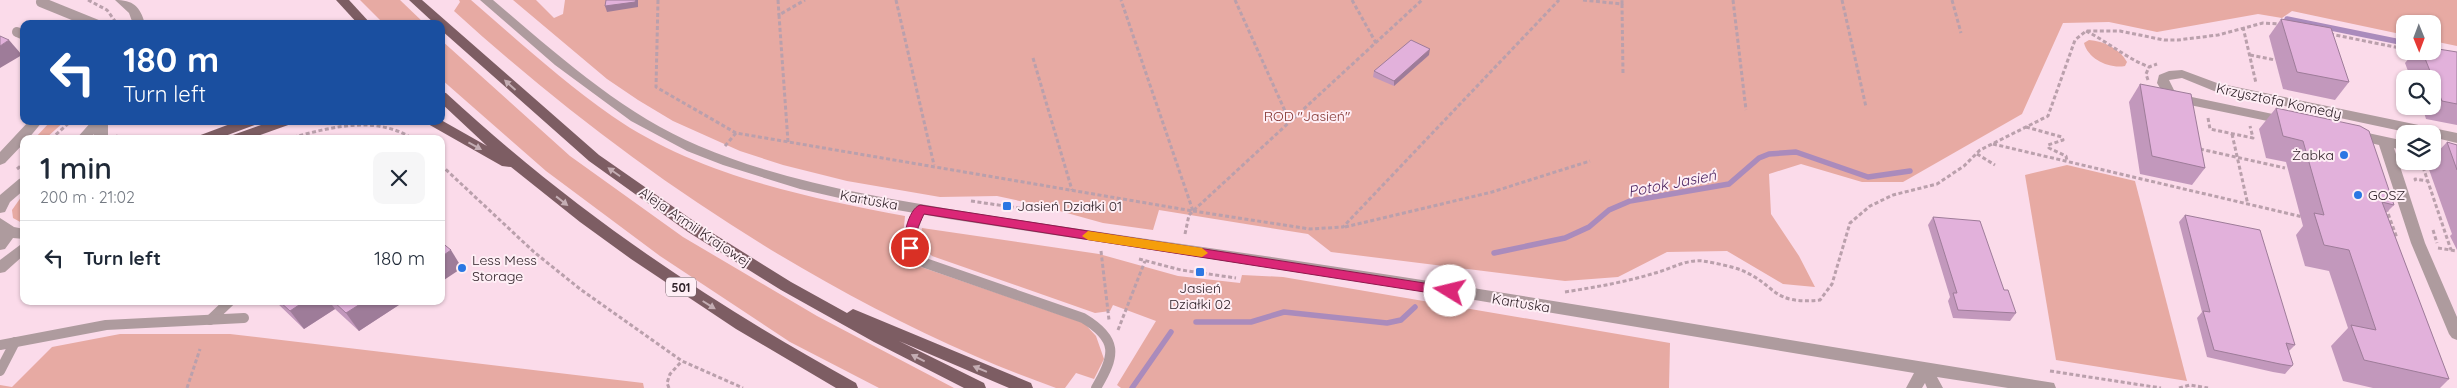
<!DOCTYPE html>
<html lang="en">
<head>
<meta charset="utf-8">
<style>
	:root { --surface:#fff; --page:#f6f6f7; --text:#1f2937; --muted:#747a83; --line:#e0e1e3 }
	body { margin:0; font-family:Quicksand,sans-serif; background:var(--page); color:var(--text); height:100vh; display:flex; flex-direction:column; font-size:19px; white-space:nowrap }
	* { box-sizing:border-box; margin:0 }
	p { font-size:16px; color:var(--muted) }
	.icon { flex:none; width:28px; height:28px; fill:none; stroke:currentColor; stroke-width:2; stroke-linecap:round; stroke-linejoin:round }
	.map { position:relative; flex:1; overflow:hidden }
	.side { position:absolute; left:20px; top:135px; width:425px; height:170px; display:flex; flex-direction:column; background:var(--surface); border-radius:10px; box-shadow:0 1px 4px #0004 }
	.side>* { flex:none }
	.banner { position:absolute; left:20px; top:20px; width:425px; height:105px; border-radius:10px; box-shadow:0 1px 4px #0004; background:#1a4fa0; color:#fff; overflow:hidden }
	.needle { width:32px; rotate:179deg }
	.controls { position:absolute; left:2396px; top:15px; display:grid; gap:10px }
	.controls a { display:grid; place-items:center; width:45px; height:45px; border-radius:10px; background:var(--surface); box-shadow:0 1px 4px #0004; font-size:25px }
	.pin { position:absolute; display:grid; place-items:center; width:42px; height:42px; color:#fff; margin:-21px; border:2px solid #fff; border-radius:50%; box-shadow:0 1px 5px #0007 }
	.me { position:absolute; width:55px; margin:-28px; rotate:279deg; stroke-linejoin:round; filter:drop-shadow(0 0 4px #0008) }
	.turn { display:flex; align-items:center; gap:18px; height:105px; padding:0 20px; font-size:22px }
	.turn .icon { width:65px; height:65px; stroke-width:2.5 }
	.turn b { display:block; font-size:35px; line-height:42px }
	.round { display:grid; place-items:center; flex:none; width:52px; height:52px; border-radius:10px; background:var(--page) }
	.overview { display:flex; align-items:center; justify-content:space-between; height:85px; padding:0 20px }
	h1 { font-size:30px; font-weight:600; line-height:38px }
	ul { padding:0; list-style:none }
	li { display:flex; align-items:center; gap:15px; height:75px; padding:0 20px; border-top:1px solid var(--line) }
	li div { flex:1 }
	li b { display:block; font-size:19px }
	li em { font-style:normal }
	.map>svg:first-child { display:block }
</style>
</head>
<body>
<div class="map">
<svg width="2457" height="388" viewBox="0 0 2457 388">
	<rect width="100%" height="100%" fill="#fbdbea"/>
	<g fill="#e7aaa3">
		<polygon points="360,0 400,0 425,24 384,24"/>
		<path d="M 459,0 L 471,0 C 517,40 562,81 612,116 C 697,175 805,197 905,216 C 903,247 893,243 921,267 L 1084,323 L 1096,336 L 1104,359 L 1094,379 L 1076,373 L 1065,388 L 1056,388 C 1029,378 1002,368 975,356 C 783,272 609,152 454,11 L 460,2 Z"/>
		<polygon points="513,0 536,0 554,18 563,14 565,0 2457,0 2457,46 2433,41 2432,24 2405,24 2405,35 2292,11 2282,18 2258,14 2157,32 2109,22 2063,23 2022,114 1903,182 1862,182 1801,164 1769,174 1771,214 1799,256 1815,287 1783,284 1727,251 1667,252 1618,277 1565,281 1331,252 1308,234 1159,210 1153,230 1103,223 1038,205 997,196 940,197 847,181 783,165 740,151 673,121 638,100 607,79"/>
		<polygon points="441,40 570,156 683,237 817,316 954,388 879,388 790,342 660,256 546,171 441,79"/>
		<path d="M 2089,40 C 2104,41 2119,48 2127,62 L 2125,66 C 2109,69 2088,59 2084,43 Z"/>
		<polygon points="51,121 65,121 45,139 34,139"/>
		<polygon points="2067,165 2135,181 2187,381 2056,360 2025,175"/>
		<polygon points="24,193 24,224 13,218 12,210"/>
		<polygon points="922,228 1099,254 1178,276 1240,283 1242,275 1283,277 1670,343 1669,388 1121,388 1117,385 1156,321 1113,305 1110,311 1095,313 932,256 919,242"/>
		<polygon points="120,334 230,334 643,383 644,388 0,388 0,385 12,387 52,347"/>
	</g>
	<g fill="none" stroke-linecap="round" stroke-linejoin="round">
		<g stroke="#aa8bbc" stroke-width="5.5">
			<polyline points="2287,19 2405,43"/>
			<polyline points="1494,253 1565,238 1589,227 1609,210 1630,201 1729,184 1759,158 1769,154 1796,152 1868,177 1910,171"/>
			<polyline points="1196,322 1251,322 1284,312 1387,323 1401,320 1415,307"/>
			<polyline points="1132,388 1171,332"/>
		</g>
		<g stroke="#baa0ac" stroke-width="3" stroke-dasharray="4 2.5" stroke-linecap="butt">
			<polyline points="88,0 107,10 117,24"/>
			<polyline points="658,0 656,87 736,133 1193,211 1121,0"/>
			<polyline points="778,0 779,15"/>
			<polyline points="896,0 934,165"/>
			<polyline points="1235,0 1290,122"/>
			<polyline points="1352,0 1376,43"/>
			<polyline points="1583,0 1622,4 1622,0"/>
			<polyline points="1733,0 1746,110"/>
			<polyline points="1842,0 1866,107"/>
			<polyline points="1952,0 1961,33"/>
			<polyline points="1622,4 1623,74"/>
			<polyline points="2243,27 2256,83"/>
			<path d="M 2086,31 C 2108,42 2126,58 2149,67 L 2157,64"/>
			<polyline points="2330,34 2405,49"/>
			<polyline points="2250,55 2275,60"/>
			<polyline points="1033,58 1072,190"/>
			<polyline points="2148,80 2146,74 2149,67"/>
			<polyline points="2208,118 2210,129 2253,138 2250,126"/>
			<polyline points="2026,127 2062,137 2063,140 2048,145 2049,148 2066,156 2067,161"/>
			<polyline points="2232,134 2248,205"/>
			<polyline points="116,136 125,139"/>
			<polyline points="51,139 71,121"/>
			<path d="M 287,139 C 328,128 375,114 413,139"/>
			<polyline points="788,142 779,15 805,0"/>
			<polyline points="1993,144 2303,217"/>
			<polyline points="725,146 736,133"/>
			<polyline points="2200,149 2285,168"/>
			<polyline points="1977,154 1995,165"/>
			<polyline points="2421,161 2451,250"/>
			<polyline points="441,165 534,252 580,289 682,361 743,388"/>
			<polyline points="17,169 24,163"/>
			<polyline points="2416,181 2415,179 2428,181"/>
			<polyline points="971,201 1039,211"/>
			<polyline points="2386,208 2397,238"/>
			<polyline points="1193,211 1310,229 1343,227 1559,0"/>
			<polyline points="1345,227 1492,192 1590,161"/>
			<polyline points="2433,230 2437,243"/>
			<polyline points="1185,234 1189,215 1193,211 1422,0"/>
			<polyline points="2438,248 2457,251"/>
			<polyline points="1101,251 1109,320"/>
			<polyline points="1139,259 1181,270 1236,278"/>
			<path d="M 1565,292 C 1596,287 1626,282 1655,273 C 1671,269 1686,259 1703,261 C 1715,263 1730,266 1741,270 C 1777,285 1771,305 1820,300 L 1832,284 L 1850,223 L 1870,206 L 1893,195 L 1937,184 L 1964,166 L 1980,150 L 2048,116 L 2075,40 L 2086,31 L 2120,31 L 2164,40 L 2178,40 L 2218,35 L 2263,23 L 2280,24"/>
			<polyline points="1118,330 1145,261"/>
			<polyline points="2050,371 2161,388"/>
			<polyline points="187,388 200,349"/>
			<polyline points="669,388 667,383 670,374 682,361"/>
			<polyline points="2179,388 2190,385 2208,388"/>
		</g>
		<g stroke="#ae9b9e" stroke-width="10">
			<polyline points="41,2 95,24"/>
			<polyline points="17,32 24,35"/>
			<path d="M 920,209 L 909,241 L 916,257 L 925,263 L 1083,318 C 1118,339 1116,355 1096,388"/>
			<polyline points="210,320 230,301"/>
			<polyline points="0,345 106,325 244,318"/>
			<polyline points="0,371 15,342"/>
		</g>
		<g fill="#ae9b9e" fill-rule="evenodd">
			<polygon points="2182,70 2217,83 2457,133 2457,143 2432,137 2432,134 2415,134 2214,91 2182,78 2169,80 2174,90 2187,96 2287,117 2294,121 2287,125 2180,103 2165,96 2157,83 2159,75 2169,71"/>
			<polygon points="29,121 43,121 28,139 24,139 24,143 5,163 0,165 0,152"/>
			<polygon points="2354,130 2405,141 2405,151 2394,148 2425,243 2457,317 2457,340 2452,338 2449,334 2411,243 2379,145 2349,138 2347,135 2349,132"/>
			<polygon points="2432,147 2457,152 2457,162 2432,157"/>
		</g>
		<g fill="#ae9b9e" fill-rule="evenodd">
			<path d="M 115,0 C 133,0 140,6 145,24 L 133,24 L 129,13 Z"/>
			<path d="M 480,0 L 493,0 C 557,54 621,113 699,146 C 784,182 877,197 968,212 C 1064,227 1161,241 1258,255 C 1522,294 1785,340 2048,382 L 2054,383 L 2056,388 L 2008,388 L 1937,377 L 1943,388 L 1927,388 L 1925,383 L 1922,388 L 1906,388 L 1914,373 L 1396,287 L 949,219 L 874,206 L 800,189 L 723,165 L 687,151 L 631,121 L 555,65 Z"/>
			<polygon points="92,121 108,121 108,139 94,139 94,134 90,139 76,139"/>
			<polygon points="24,177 24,190 10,202 5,212 0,213 0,195 19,179"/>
			<polygon points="0,218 14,227 24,229 24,239 13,238 5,249 0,250"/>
			<polygon points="24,242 24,255 5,272 0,273 0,260"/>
		</g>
		<g fill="#7d5d63" fill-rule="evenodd">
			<polygon points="336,0 349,0 371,24 358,24"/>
			<polygon points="409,0 422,0 599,155 698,224 791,282 847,313 853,309 858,311 1031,383 1033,388 1009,388 899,341 984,383 986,388 964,388 874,342 781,290 688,232 589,161 441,30 441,24 435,24"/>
			<path d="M 441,92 L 446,93 C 574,211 704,299 856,383 L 858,388 L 836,388 L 736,329 L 631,259 L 580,222 L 511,167 L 502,166 L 428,124 L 427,121 L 441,120 L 487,146 L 441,103 Z"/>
			<polygon points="238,121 258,121 257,124 217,139 197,139 198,136"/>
			<polygon points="272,121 292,121 291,124 249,139 229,139 230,136"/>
		</g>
	</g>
	<g fill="#c298bc">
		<polygon points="2281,19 2349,82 2335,100 2283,89 2269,36"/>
		<polygon points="2415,51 2457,52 2457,125 2426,119 2422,106 2432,106 2432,79 2411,79 2405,63"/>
		<polygon points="1429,55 1394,86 1373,77 1374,71"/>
		<polygon points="2140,84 2205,168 2192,185 2140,174 2129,102"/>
		<polygon points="2276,108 2394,205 2386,213 2449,379 2440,388 2373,388 2343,381 2331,346 2348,328 2329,271 2305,266 2296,235 2303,226 2286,162 2266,158 2259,129"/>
		<polygon points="2447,142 2457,145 2457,250 2450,236 2452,234 2427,164 2429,161 2432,161 2432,158"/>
		<polygon points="2185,215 2295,345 2289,351 2292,366 2285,374 2273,372 2207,357 2197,318 2202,312 2179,222"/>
		<polygon points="1933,217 2004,290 2016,313 2010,321 1953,318 1948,301 1950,297 1928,225"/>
		<polygon points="173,301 194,301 193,303"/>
		<polygon points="275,301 405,301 359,331 335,309 304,329"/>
	</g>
	<g fill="#9e7c99">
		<polygon points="636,0 638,0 638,7 607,12 605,6"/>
		<polygon points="9,40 22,55 0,68 0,46"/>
		<polygon points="1430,49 1429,55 1394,86 1394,81"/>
		<polygon points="451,250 462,268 441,282 441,257"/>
		<polygon points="305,301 329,301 335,309 304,329 290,311"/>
		<polygon points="365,301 405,301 359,331 346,313"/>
	</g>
	<g fill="#e2b1db" stroke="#9e7c99">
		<polygon points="606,0 636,0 635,2 605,6"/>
		<polygon points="2281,19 2331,28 2349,82 2297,72"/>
		<polygon points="0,36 9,40 0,46"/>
		<polygon points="1411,40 1430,49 1394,81 1374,71"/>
		<polygon points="2432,48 2457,52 2457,104 2442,101 2422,51 2432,51"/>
		<polygon points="2140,84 2191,94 2205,168 2152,156"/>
		<polygon points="2276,108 2360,126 2369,131 2394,205 2382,202 2449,379 2364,360 2351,325 2376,330 2349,250 2324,245 2314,213 2324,215 2303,141 2283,136"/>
		<polygon points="2447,142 2457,145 2457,170"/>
		<polygon points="2185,215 2260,230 2295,345 2286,343 2293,364 2292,366 2280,364 2214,350 2203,311 2210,312"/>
		<polygon points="1933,217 1980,221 2004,290 2008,290 2016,313 1958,310 1953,293 1957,293"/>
		<polygon points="441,242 451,250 441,257"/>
		<polygon points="279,301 305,301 290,311"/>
		<polygon points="333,301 365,301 346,313"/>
	</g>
	<defs><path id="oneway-solid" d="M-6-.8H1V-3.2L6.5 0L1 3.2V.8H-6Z" transform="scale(1.25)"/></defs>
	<g fill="#c4adb3">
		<use href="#oneway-solid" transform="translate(510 85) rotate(-138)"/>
		<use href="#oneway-solid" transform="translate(475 146) rotate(29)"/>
		<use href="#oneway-solid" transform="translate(614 172) rotate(-145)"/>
		<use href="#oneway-solid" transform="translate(562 201) rotate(38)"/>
		<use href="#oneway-solid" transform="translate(709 305) rotate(32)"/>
		<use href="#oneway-solid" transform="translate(918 358) rotate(-153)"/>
		<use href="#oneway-solid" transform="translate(980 369) rotate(-157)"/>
	</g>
	<path fill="#db2777" stroke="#8e194d" d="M 920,205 L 1450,287 L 1456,291 L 1450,296 L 924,214 C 919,225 913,236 916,248 L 910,253 L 906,252 C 901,241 908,209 920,205 Z"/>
	<polygon fill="#f59e0b" points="1088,231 1202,248 1208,253 1202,257 1088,240 1082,236"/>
	<g fill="#2b77e3" stroke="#feeef5" stroke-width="2">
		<circle cx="2344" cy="155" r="5"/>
		<circle cx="2358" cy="195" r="5"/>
		<rect x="1002" y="201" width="10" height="10" rx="2.5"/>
		<circle cx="462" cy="268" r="5"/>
		<rect x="1195" y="267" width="10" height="10" rx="2.5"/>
	</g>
	<g text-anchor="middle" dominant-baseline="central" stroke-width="4" stroke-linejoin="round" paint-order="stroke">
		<rect fill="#feeef5" stroke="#6d5e66" stroke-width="1" x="666" y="277.5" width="30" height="19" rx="4"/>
		<g font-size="12" font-weight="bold" fill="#2f2128">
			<text x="681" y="287">501</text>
		</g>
		<g font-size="14" fill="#2f2128" stroke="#feeef5">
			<text transform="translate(2279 101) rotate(12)">Krzysztofa Komedy</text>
			<text transform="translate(869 200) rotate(10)">Kartuska</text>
			<text transform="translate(695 227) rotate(34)">Aleja Armii Krajowej</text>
			<text transform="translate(1521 303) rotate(9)">Kartuska</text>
		</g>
		<g font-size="14" fill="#843632" stroke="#feeef5">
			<text x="1307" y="116">ROD "Jasień"</text>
		</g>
		<g font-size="14" fill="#2f2128" stroke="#feeef5" text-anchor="start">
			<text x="2334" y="155" text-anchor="end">Żabka</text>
			<text x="2368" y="195">GOSZ</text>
			<text x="1017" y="206">Jasień Działki 01</text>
			<text x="472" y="260">Less Mess<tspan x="472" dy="16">Storage</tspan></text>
			<text x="1200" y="288" text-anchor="middle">Jasień<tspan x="1200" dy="16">Działki 02</tspan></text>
		</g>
		<g font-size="15" font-style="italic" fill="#4d2562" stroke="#feeef5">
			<text transform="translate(1672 183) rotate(-11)">Potok Jasień</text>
		</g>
	</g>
</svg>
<div class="controls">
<a><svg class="needle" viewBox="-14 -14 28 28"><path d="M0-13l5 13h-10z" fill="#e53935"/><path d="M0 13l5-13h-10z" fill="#747a83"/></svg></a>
<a><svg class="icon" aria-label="search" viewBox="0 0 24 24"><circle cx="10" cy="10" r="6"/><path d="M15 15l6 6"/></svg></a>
<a><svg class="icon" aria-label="layers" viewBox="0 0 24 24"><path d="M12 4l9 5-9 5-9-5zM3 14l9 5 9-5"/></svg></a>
</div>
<div class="pin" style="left:910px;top:248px;background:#d93025"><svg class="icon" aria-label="arrive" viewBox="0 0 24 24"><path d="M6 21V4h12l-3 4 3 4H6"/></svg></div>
<svg class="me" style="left:1450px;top:291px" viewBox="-20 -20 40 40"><circle r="19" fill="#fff"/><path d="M0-13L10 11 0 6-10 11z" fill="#db2777"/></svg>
<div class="banner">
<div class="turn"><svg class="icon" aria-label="left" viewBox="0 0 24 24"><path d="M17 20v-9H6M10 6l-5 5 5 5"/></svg><div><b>180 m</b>Turn left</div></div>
</div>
<section class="side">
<div class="overview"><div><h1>1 min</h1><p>200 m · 21:02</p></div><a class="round"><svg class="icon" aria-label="close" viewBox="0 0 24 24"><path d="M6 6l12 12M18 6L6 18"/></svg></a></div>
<ul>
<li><svg class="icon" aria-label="left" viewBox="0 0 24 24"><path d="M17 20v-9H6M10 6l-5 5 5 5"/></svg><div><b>Turn left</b></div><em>180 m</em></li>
</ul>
</section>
</div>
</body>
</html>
